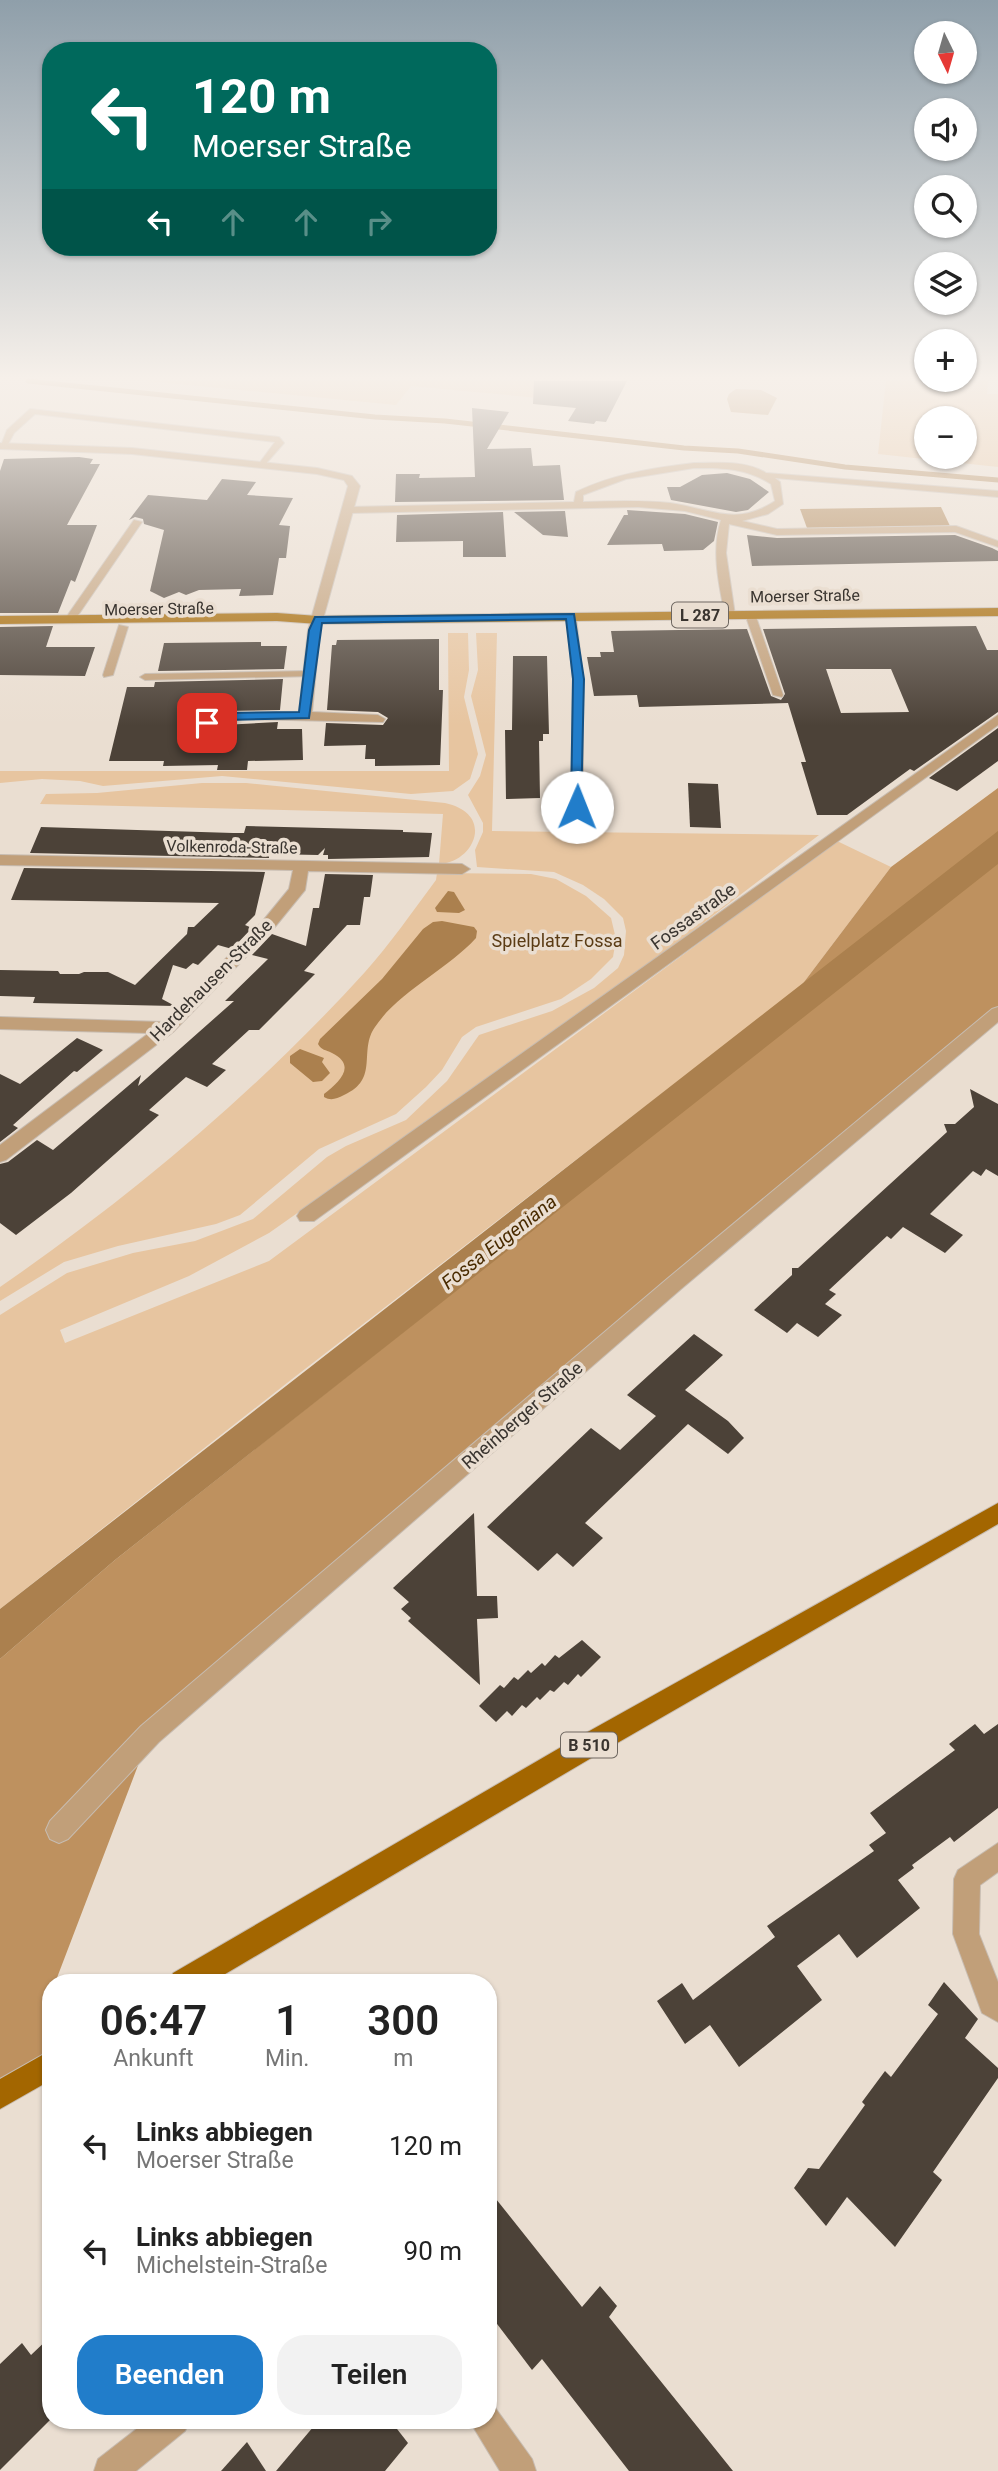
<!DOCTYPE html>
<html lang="de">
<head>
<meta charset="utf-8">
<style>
	:root { --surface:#fff; --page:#f2f2f2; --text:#222; --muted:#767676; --accent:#217dca }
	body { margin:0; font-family:Roboto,sans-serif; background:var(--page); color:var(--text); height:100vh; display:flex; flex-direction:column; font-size:26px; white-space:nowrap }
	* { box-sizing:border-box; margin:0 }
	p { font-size:23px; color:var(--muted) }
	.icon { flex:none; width:38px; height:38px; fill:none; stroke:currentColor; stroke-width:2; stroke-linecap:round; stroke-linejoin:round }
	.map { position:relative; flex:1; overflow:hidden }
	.sheet { position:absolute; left:42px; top:1974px; width:455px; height:455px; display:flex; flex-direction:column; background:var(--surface); border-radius:28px; box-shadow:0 2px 5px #0004 }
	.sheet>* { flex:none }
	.guide { position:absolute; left:42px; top:42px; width:455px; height:214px; border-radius:28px; box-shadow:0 2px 5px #0004; background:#00695c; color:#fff; overflow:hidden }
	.needle { width:46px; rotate:175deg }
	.tools { position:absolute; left:914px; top:21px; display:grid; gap:14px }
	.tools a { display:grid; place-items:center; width:63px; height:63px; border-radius:50%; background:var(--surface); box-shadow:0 2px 5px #0004; font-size:35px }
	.pin { position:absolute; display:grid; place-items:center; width:60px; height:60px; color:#fff; margin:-30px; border-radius:14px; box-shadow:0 4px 10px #0006 }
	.me { position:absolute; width:77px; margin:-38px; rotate:1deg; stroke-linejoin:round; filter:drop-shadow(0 0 5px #0008) }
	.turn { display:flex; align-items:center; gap:24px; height:147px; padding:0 35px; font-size:32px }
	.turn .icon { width:91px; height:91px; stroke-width:2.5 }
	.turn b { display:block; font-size:49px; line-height:60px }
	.lanes { display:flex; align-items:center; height:66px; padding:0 35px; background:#0003; justify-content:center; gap:35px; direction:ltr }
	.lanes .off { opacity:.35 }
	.eta { display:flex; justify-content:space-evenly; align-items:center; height:119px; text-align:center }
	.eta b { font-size:42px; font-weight:600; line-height:49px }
	.cta { display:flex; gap:14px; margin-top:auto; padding:14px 35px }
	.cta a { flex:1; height:80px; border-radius:28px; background:var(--accent); color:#fff; font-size:28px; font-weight:600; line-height:80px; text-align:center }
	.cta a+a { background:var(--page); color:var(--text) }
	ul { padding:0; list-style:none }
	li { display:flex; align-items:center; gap:21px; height:105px; padding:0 35px }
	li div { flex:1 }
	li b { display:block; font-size:26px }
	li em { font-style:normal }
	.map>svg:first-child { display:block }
</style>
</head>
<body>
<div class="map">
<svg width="998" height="2471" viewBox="0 0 998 2471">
	<rect width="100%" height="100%" fill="#eaded1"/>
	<g fill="#e7c5a0" fill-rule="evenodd">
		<polygon points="146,381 549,381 538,398 411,386 396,405"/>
		<path d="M 886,381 L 988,381 L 987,394 L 998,394 L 998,467 L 878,454 ZM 964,418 L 964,457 L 926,457 L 926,418 Z"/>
		<polygon points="448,633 468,633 469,670 464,697 478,754 470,779 453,791 411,794 222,776 103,786 80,781 42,779 0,783 0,771 449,771"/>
		<polygon points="476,633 497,633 492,831 819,835 627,981 269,1233 189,1276 60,1330 65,1343 269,1261 837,841 891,867 801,986 292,1379 0,1609 0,1315 67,1273 133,1253 195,1241 253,1219 327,1157 346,1146 406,1120 447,1081 479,1035 552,1011 594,988 618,968 624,955 626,931 623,918 604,899 583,885 554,872 477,867 475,850 483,832 483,823 468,795 480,776 486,755 471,696 478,670"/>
		<path d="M 202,783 L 246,783 L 445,803 C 496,814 474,863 439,864 L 443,814 L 40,804 L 46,794 L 97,793 Z"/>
		<path d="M 437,873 L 531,874 L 556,879 L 586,896 L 611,918 L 616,939 L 613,957 L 591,979 L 561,999 L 476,1027 L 462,1037 L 442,1070 L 426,1087 L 396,1114 L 319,1149 L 240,1215 L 216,1224 L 118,1246 L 64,1262 L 0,1301 L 0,1287 C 132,1196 257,1091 365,972 C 390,944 413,911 436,880 Z"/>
	</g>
	<polygon fill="#be915f" points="998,788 998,1013 150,1734 55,1983 51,1983 51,2064 0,2095 0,1659 115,1560 474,1276 801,986 891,867"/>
	<g fill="#ab804e">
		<polygon points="736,389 761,390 777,398 768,415 731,412 727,399 729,394"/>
		<polygon points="941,507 950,526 807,528 800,509"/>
		<polygon points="998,831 998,864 115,1560 0,1659 0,1609"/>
		<polygon points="448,891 454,892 465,910 459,913 437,912 435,908"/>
		<path d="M 442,921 L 474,927 L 477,931 L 476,938 C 447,970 399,991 375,1027 C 358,1051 380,1079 344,1095 C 336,1099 331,1101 324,1097 L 324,1094 C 338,1083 358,1066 332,1053 C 325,1049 322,1051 318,1044 L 320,1039 L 382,979 L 423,929 L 433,922 Z"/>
		<polygon points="300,1049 324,1058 322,1062 330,1073 322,1081 313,1082 290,1063 290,1056"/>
	</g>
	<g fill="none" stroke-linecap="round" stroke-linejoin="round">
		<polyline stroke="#ab804e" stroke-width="5" points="28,381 375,417 445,421 684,448 738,451 845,467 998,480"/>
	</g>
	<g fill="#4c4238" fill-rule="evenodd">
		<polygon points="534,381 627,381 606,422 596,421 594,424 568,421 576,408 533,404"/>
		<polygon points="472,408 509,412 487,449 531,448 533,466 560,465 564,500 395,502 396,474 420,474 419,478 475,477"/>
		<polygon points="79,457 93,459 90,464 100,464 67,525 97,525 75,582 71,580 58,613 0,613 0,471 4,459"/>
		<polygon points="727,473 750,479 769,492 748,510 736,512 671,500 667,487 680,487 702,475"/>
		<polygon points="222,479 256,482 247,495 293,498 279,525 290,526 286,558 279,558 273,595 239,596 241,589 199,590 186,595 179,592 164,598 150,591 164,530 144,524 143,519 135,517 129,520 148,495 207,500"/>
		<polygon points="627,510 685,514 718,522 714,541 703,550 664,551 662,544 607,545 624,515 628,515"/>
		<polygon points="565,511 568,537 543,535 514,512"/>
		<polygon points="503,512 506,557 463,557 463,541 396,542 397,515"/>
		<polygon points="747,535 777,538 955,535 992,548 998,551 998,561 752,566"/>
		<polygon points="53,626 46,647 95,647 85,676 0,675 0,627"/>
		<path d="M 976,626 L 987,650 L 998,650 L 998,712 L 914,771 L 910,769 L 847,815 L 817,815 L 801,762 L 806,762 L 788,703 L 639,707 L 637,695 L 594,696 L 587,657 L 601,657 L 600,652 L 614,652 L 611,631 L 747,629 L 771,696 L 781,700 L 785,694 L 763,629 ZM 826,669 L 891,669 L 909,712 L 841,713 Z"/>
		<polygon points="439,639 439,690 443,690 440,765 375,766 375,759 365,759 366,745 324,746 326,723 383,725 388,718 378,712 327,710 332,645 336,645 337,640"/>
		<polygon points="261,642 261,646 287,646 284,669 158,671 164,643"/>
		<polygon points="513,656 547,656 549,734 543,734 543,741 539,741 540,798 506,799 505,730 512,730"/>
		<polygon points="283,679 280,710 221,711 182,728 180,731 191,736 223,725 278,722 277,729 302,729 303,760 248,761 247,770 217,770 218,765 163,766 164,761 109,761 127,687 154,687 155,682"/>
		<polygon points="998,728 998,761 957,791 929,778"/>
		<polygon points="688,783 718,784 721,828 690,827"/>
		<polygon points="246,826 403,830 403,832 432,833 429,857 328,859 328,855 323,855 325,848 318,855 269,854 269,858 30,853 41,827 233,833 244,833"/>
		<polygon points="24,868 265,872 255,915 245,925 252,928 232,949 218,945 198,965 193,963 186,969 173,965 162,999 175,1006 33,1003 35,997 0,996 0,970 58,971 60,974 79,974 84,972 108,972 135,985 187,934 188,927 194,927 219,903 11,900"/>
		<polygon points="325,874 373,875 370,897 364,897 360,925 347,925 304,971 315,974 259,1030 249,1030 212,1064 226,1070 207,1087 186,1077 149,1110 159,1115 71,1193 16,1235 0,1223 0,1164 8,1162 37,1140 53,1150 141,1075 138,1086 234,1001 225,1001 268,959 252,955 272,934 306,946 313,908 319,908"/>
		<polygon points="77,1038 103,1050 77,1072 74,1071 13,1125 18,1128 0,1142 0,1074 20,1084"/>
		<polygon points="970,1089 998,1104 998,1176 986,1169 981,1176 973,1171 930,1214 963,1235 945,1253 903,1227 891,1239 887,1236 829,1290 836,1294 825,1304 842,1315 818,1337 797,1323 787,1333 754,1310 792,1275 792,1268 798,1268 947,1132 944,1124 955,1124 974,1107"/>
		<polygon points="694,1334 723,1355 685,1390 728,1421 744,1438 728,1454 688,1424 585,1523 603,1538 573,1567 557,1553 538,1571 487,1527 591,1428 620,1450 656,1416 627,1395"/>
		<polygon points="474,1513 477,1596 497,1596 498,1618 477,1619 480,1685 408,1621 411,1618 401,1609 409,1602 393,1588"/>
		<polygon points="582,1640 601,1657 581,1677 578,1674 568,1685 564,1682 554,1692 550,1690 540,1700 537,1697 526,1708 522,1705 512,1716 507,1711 496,1722 479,1706 500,1685 504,1688 514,1677 518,1680 528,1670 531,1673 542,1663 545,1666 555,1655 559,1658"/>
		<polygon points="975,1724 984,1734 998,1724 998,1808 954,1842 950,1837 912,1865 914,1868 898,1880 920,1908 857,1958 839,1934 797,1966 822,2000 739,2067 710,2025 685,2044 657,2001 682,1983 693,2000 775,1937 767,1926 874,1851 869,1845 886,1833 870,1813 955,1750 949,1744"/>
		<polygon points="944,1982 978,2019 965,2038 998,2068 998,2078 933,2172 942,2180 895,2247 847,2197 826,2226 794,2188 808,2168 819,2169 865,2105 862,2102 885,2071 891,2077 938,2014 928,2005"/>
		<polygon points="488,2189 582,2307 600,2286 617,2306 609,2317 733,2471 629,2471 542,2359 532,2370 488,2312"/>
		<polygon points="51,2336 51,2419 0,2470 0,2364 22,2343 31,2355"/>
		<polygon points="319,2420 390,2420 408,2443 385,2471 276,2471"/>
		<polygon points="247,2442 266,2471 221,2471"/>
	</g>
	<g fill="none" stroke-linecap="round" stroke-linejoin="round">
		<defs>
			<g id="service">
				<polygon points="30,409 279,437 284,443 262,468 258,465 275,442 35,414 14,433 6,448 0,448 7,430"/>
				<path d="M 694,463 C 717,463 746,460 766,473 L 998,491 L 998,497 L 775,478 L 780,482 L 783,504 L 768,514 L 742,521 L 777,529 L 956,526 L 998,541 L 998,547 L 955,532 L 777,535 L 729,524 L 726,553 L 735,615 L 730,618 L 725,615 C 719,585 711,550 721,520 L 685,511 L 638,507 L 349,513 L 344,510 L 349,507 L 574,502 L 576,492 C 613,474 653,468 694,463 ZM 694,468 C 723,468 746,468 771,484 L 775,501 C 736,527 712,509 670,503 C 642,500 612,501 583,502 L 583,495 L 626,479 Z"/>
				<polygon points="134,520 142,522 74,621 66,621 65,619"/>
				<polygon points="746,612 755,614 783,695 782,697 773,695 745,614"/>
				<polygon points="571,613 576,616 583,679 583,808 577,812 571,808 573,679 566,616"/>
				<polygon points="119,625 128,627 113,675 104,677 103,675"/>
				<polygon points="309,671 313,672 313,676 145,680 140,677 145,674"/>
			</g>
			<g id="minor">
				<polygon points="0,443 132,448 317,468 352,476 360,486 320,630 312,712 378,715 385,719 383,722 245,719 222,722 190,734 183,730 221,714 299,712 308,630 348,486 344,480 317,474 132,454 0,449"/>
				<polygon points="998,715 998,725 314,1221 300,1221 297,1216 300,1211"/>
				<polygon points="0,855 462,864 470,869 462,874 308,871 305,890 274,928 173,1032 6,1160 0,1162 0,1145 149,1033 0,1029 0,1017 163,1022 262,922 289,889 293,870 0,865"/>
				<polygon points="998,1007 998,1022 681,1289 159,1742 68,1839 59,1843 50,1839 46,1830 50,1821 141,1726 667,1279 992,1009"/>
				<polygon points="998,1843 998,1872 980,1885 979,1934 998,1982 998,2022 982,2013 953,1934 954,1879 958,1870"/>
				<polygon points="488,2405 496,2409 532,2459 536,2471 500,2471 469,2420 488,2420"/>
				<polygon points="148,2420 190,2420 185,2431 136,2471 94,2471 98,2459"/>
			</g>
			<g id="primary">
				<polygon points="998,608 998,616 318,624 277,621 0,624 0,616 277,613 318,616"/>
				<polygon points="998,1503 998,1524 593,1757 210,1983 169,1983 173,1973 575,1739"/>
				<polygon points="51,2050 51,2080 0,2109 0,2079"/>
			</g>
		</defs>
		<use href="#service" stroke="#c7bcb1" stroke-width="2"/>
		<use href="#minor" stroke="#c7bcb1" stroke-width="2"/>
		<use href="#primary" stroke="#c7bcb1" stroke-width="2"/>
		<use href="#service" fill="#c19f79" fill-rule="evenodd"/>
		<use href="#minor" fill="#c19f79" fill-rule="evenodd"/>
		<use href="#primary" fill="#a36600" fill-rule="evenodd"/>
	</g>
	<linearGradient id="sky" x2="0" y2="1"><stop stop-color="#8f9faa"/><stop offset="0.52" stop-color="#f6f0ea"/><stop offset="1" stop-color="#f6f0ea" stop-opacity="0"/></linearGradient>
	<rect width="998" height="726" fill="url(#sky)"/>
	<polygon fill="#217dca" stroke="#155183" stroke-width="2" points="574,614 584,679 581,810 571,807 573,679 566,619 322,623 309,718 226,720 207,727 202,723 224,713 299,712 309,630 315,617"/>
	<g text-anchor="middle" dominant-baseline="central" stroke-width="7" stroke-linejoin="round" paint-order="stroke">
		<g font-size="16" fill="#39342f" stroke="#eaded1">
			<text transform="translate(805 596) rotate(-1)">Moerser Straße</text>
			<text transform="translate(159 609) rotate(-1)">Moerser Straße</text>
			<text transform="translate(232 847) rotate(1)">Volkenroda-Straße</text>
		</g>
		<g fill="#eaded1" stroke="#6e6760" stroke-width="2">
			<rect x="672" y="602.5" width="56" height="25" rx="5"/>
			<rect x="561" y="1732.5" width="56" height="25" rx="5"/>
		</g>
		<g font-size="16" font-weight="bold" fill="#39342f">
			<text x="700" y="615">L 287</text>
			<text x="589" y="1745">B 510</text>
		</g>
		<g font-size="18" fill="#39342f" stroke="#eaded1">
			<text transform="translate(693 916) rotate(-36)">Fossastraße</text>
			<text transform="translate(211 980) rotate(-45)">Hardehausen-Straße</text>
			<text transform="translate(522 1415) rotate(-41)">Rheinberger Straße</text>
		</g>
		<g font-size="18" fill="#5a3b14" stroke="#eaded1">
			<text x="557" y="940">Spielplatz Fossa</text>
		</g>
		<g font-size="19" font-style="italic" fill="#492b00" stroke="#eaded1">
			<text transform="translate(499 1242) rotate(-38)">Fossa Eugeniana</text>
		</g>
	</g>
</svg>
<div class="tools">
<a><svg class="needle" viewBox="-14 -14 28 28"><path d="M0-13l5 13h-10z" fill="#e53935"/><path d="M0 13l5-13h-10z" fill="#767676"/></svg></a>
<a><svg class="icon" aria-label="sound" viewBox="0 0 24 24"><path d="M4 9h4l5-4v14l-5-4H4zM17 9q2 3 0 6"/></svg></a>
<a><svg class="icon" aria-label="search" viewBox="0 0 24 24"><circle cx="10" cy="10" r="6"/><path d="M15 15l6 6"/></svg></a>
<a><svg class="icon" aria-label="layers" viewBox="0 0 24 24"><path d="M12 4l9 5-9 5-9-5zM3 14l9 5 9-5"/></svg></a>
<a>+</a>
<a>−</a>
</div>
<div class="pin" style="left:207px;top:723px;background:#d93025"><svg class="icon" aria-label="arrive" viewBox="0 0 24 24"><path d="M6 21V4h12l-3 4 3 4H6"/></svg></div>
<svg class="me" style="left:577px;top:807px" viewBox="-20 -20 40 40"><circle r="19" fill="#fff"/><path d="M0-13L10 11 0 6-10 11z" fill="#217dca"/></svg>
<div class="guide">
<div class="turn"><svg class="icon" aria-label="left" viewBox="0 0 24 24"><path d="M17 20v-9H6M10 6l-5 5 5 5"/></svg><div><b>120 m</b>Moerser Straße</div></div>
<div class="lanes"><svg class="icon" aria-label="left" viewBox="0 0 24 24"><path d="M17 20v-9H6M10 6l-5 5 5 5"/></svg><svg class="icon off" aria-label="ahead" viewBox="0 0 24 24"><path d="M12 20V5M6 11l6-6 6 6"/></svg><svg class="icon off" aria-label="ahead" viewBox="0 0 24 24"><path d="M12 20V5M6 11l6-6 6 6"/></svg><svg class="icon off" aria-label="right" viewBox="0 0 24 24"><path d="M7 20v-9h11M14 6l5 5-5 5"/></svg></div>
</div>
<section class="sheet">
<div class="eta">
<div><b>06:47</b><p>Ankunft</p></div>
<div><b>1</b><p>Min.</p></div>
<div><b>300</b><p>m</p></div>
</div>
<ul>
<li><svg class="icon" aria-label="left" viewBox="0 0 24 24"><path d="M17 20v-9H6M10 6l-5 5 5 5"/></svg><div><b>Links abbiegen</b><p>Moerser Straße</p></div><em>120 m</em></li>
<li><svg class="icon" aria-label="left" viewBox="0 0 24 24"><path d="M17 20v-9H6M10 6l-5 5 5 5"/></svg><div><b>Links abbiegen</b><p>Michelstein-Straße</p></div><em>90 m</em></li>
</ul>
<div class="cta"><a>Beenden</a><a>Teilen</a></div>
</section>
</div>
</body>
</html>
